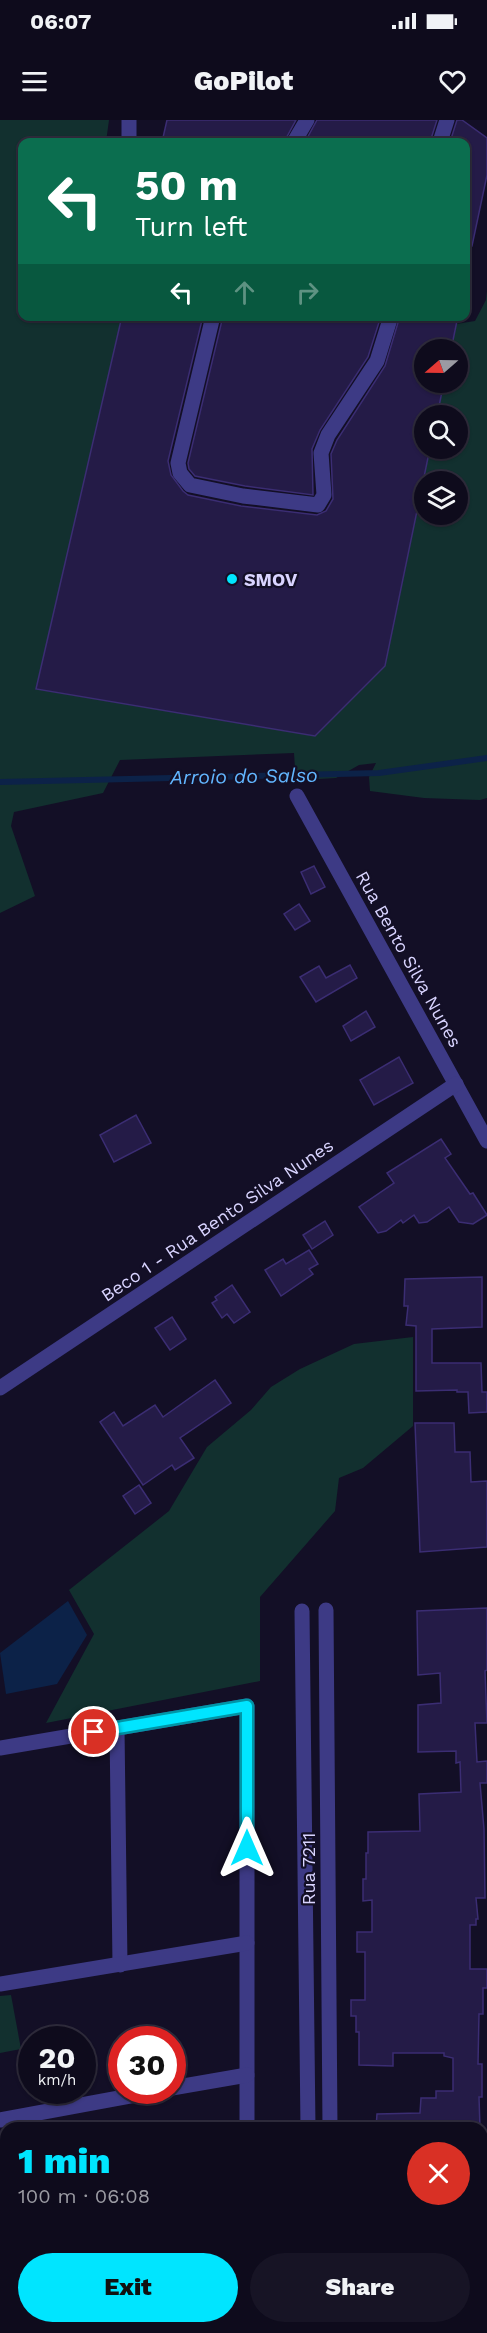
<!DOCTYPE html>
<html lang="en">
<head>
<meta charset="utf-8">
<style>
	:root { --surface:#0e0b1c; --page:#171425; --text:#f1f3f6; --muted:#9b9ba3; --line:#2e2b3b; --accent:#00e5ff }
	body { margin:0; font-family:"Work Sans",sans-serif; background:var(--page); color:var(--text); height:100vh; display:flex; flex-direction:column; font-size:22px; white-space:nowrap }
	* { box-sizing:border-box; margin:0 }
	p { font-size:20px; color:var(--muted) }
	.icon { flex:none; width:33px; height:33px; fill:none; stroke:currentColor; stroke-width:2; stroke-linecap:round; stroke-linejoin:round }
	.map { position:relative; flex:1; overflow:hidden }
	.side { position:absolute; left:0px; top:2002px; width:488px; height:212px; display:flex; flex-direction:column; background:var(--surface); border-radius:18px 18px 0 0; box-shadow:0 2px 4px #0004,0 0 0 2px var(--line) }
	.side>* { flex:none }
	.guide { position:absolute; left:18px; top:18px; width:452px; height:183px; border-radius:12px; box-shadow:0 2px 4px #0004,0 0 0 2px var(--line); background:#0b6e4f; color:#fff; overflow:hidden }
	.needle { width:39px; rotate:250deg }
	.controls { position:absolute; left:414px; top:219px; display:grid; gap:12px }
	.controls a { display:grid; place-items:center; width:54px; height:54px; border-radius:50%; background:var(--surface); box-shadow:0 2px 4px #0004,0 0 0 2px var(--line); font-size:30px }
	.speed { position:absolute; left:18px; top:1906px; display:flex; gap:12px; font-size:30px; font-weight:700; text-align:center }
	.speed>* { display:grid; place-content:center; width:78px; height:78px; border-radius:50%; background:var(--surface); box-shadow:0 2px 4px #0004,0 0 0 2px var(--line); line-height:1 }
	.speed small { font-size:15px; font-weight:400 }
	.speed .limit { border:9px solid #d22; background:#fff; color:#111 }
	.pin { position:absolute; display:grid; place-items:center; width:51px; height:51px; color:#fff; margin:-26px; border:3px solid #fff; border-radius:50%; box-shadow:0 2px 6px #0007 }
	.me { position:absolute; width:66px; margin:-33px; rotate:0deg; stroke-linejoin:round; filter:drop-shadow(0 0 4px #0008) }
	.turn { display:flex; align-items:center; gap:21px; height:126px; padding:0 18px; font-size:27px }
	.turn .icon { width:78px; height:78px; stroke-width:2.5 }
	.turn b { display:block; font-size:42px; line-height:51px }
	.lanes { display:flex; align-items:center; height:57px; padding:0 18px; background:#0003; justify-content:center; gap:30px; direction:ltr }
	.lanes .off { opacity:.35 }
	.round { display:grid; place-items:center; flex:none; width:63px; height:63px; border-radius:32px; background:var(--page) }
	.summary { display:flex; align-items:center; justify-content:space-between; height:102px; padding:0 18px }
	h1 { font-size:36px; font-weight:800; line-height:45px; color:var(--accent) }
	.button { display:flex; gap:12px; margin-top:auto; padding:12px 18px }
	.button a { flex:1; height:69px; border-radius:36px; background:var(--accent); color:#111; font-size:24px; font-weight:800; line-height:69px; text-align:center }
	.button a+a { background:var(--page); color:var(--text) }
	.status { display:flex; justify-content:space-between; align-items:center; height:42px; padding:0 30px; background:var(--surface); direction:ltr }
	.status svg { height:16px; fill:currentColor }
	header { display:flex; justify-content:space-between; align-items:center; height:78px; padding:0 18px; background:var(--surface); font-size:27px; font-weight:800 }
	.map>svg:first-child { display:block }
</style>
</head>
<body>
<div class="status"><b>06:07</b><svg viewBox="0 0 49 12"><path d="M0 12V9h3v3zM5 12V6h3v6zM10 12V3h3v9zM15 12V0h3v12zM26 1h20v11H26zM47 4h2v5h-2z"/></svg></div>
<header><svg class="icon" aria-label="menu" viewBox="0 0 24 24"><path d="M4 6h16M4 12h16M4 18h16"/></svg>GoPilot<svg class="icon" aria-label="heart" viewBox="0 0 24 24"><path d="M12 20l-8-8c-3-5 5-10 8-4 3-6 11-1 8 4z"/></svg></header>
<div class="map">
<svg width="487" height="2213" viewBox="0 0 487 2213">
	<rect width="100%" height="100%" fill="#130f26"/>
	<g fill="#12302f" fill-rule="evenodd">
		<path d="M 0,0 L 109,0 L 106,22 L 22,22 L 22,196 L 122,197 L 36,569 L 315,616 L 385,546 L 430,329 L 458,328 L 458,296 L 437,295 L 444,263 L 458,262 L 458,230 L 451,229 L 456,204 L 475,201 L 486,180 L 487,171 L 487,678 L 480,680 L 424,678 L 370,671 L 369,657 L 376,643 L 359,645 L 336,658 L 299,660 L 295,648 L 294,633 L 120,640 L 103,673 L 14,692 L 11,706 L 35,776 L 0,793 ZM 424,362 L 458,362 L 458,394 L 424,394 Z"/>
		<polygon points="413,1217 413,1306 363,1348 339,1358 335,1391 260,1477 260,1561 46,1603 94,1514 69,1470 169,1391 207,1327 251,1290 271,1267 300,1249 354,1224"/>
		<polygon points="11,1875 21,1929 0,1933 0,1876"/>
	</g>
	<polygon fill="#0c2248" points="68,1481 87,1515 57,1564 6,1574 0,1533"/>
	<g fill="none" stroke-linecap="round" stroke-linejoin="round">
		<polyline stroke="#0c2248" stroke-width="6" points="0,662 379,653 487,638"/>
	</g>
	<g fill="#241b47" stroke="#3b2d73" stroke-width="1.5">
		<polygon points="167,0 296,0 284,22 162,22"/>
		<polygon points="317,0 437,0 430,22 305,22"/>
		<polygon points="457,0 462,0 487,18 487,55 472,126 465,125 465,22 450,22"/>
		<polygon points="122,196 203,196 168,341 171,355 183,371 188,375 241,386 317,395 326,391 333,379 331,334 337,320 385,246 400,196 458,196 451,230 424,230 424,262 444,262 437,296 424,296 424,328 430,328 385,546 315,616 36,569"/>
		<polygon points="223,196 381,196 368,237 320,310 312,329 313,375 245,366 195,356 189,349 188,343"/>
		<polygon points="314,746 325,767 311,774 301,752"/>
		<polygon points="299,784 310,801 295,810 284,794"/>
		<polygon points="350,845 357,858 316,882 300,857 319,846 326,858"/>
		<polygon points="366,891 375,907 351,921 343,906"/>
		<polygon points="399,937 413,963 374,985 360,960"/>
		<polygon points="136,995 151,1023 114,1042 100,1015"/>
		<polygon points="441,1019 451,1034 445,1038 470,1074 473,1073 487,1095 473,1104 459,1102 449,1087 427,1102 419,1103 414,1095 403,1103 401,1100 386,1111 378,1113 359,1087 394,1063 387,1053"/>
		<polygon points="325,1101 333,1115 312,1129 303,1115"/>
		<polygon points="309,1130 318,1144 309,1149 313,1154 281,1176 265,1150 283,1139 286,1144"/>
		<polygon points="482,1157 482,1207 432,1209 432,1243 481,1243 482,1272 487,1272 487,1292 469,1293 468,1272 457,1272 457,1270 416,1271 416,1206 406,1205 408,1186 404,1186 405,1159"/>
		<polygon points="232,1165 250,1192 234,1203 227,1194 222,1198 212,1183 217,1180 215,1177"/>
		<polygon points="172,1197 186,1219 170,1230 155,1208"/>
		<polygon points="215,1260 231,1283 180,1318 194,1338 175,1350 172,1345 143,1365 100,1302 114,1292 123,1306 155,1285 163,1297"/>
		<polygon points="415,1303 454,1303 455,1332 470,1332 471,1362 487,1361 487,1427 420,1432"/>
		<polygon points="139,1365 151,1383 135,1394 123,1376"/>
		<polygon points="487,1488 487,1550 485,1551 487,1603 475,1603 477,1642 487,1641 487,1663 480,1663 484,1709 485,1778 476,1778 478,1799 476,1799 476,1805 470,1805 470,1849 487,1849 487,1868 483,1868 483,1894 479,1894 478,1944 482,1944 482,1977 479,1977 480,2008 450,2008 450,2005 376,2008 377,1994 420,1993 421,1978 436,1978 436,1971 453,1971 453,1938 444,1936 444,1933 393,1933 393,1946 359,1945 359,1912 356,1912 356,1896 351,1896 351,1880 365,1880 365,1832 357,1832 357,1812 372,1812 372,1780 363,1781 363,1759 366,1759 366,1733 368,1733 368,1712 420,1711 419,1674 461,1672 460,1642 456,1643 456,1631 418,1632 418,1585 441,1583 440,1553 418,1555 417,1491"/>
	</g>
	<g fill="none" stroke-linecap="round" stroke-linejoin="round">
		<g stroke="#3d3a85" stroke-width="15">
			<polyline points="129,22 129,0"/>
			<polyline points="294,22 307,0"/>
			<polyline points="440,22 447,0"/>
			<polyline points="213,196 178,343 180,353 190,365 243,376 318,385 324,375 321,333 328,315 377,241 391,196"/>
			<polyline points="297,676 487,1021"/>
			<polyline points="0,1268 456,964"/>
			<polyline points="326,1490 330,2008"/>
			<polyline points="302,1491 308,2008"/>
			<polyline points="117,1608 120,1845"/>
			<polyline points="0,1628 247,1586 247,2008"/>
			<polyline points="0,1864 247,1823"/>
			<polyline points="172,1968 247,1955"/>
			<polyline points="0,2000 157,1971"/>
			<polyline points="0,2131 6,2130"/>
			<polyline points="247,2208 247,2213"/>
			<polyline points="310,2208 310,2213"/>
			<polyline points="332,2208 332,2213"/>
		</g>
	</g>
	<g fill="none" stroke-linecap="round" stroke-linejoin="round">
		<defs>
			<polyline id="route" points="94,1612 247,1586 247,1728"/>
		</defs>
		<use href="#route" stroke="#0095a6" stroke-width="15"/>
		<use href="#route" stroke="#00e5ff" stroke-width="10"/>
	</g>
	<circle fill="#00e5ff" stroke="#130f26" stroke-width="2" cx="232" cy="459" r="6"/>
	<g text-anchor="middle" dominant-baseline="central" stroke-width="4.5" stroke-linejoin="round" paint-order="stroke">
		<g font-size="18" font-weight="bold" fill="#d9d4ff" stroke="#130f26" text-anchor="start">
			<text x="244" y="459">SMOV</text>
		</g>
		<g font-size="18" fill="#d9d4ff" stroke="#130f26">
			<text transform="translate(409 839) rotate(61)">Rua Bento Silva Nunes</text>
			<text transform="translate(217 1100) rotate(-34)">Beco 1 - Rua Bento Silva Nunes</text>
			<text transform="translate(308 1749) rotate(-90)">Rua 7211</text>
		</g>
		<g font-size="20" font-style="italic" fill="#62b6ff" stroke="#130f26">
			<text transform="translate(244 656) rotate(-1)">Arroio do Salso</text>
		</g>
	</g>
</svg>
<div class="controls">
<a><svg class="needle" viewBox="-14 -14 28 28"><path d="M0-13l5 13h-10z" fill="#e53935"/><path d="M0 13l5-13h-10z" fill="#9b9ba3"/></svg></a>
<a><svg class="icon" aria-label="search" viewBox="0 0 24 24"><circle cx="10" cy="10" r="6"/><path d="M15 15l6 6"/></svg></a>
<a><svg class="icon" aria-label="layers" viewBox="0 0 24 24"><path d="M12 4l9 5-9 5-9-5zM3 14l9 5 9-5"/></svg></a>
</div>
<div class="speed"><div>20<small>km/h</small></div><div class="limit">30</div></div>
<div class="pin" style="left:94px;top:1612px;background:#d93025"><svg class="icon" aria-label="arrive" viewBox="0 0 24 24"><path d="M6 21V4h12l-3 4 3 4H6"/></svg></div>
<svg class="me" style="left:247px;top:1728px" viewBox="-20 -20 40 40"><path d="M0-17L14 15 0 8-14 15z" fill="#00e5ff" stroke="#fff" stroke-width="4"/></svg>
<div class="guide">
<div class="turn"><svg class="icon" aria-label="left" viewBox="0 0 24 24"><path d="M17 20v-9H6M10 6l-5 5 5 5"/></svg><div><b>50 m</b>Turn left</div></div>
<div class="lanes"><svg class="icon" aria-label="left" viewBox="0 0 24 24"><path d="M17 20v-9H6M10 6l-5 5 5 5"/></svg><svg class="icon off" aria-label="ahead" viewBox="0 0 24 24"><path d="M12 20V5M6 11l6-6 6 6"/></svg><svg class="icon off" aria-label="right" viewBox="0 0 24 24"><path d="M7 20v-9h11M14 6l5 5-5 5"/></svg></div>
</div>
<section class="side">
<div class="summary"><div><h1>1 min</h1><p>100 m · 06:08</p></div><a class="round" style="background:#d93025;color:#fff"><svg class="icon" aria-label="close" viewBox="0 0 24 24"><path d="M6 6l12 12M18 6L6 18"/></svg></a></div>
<div class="button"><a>Exit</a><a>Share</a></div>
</section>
</div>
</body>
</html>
